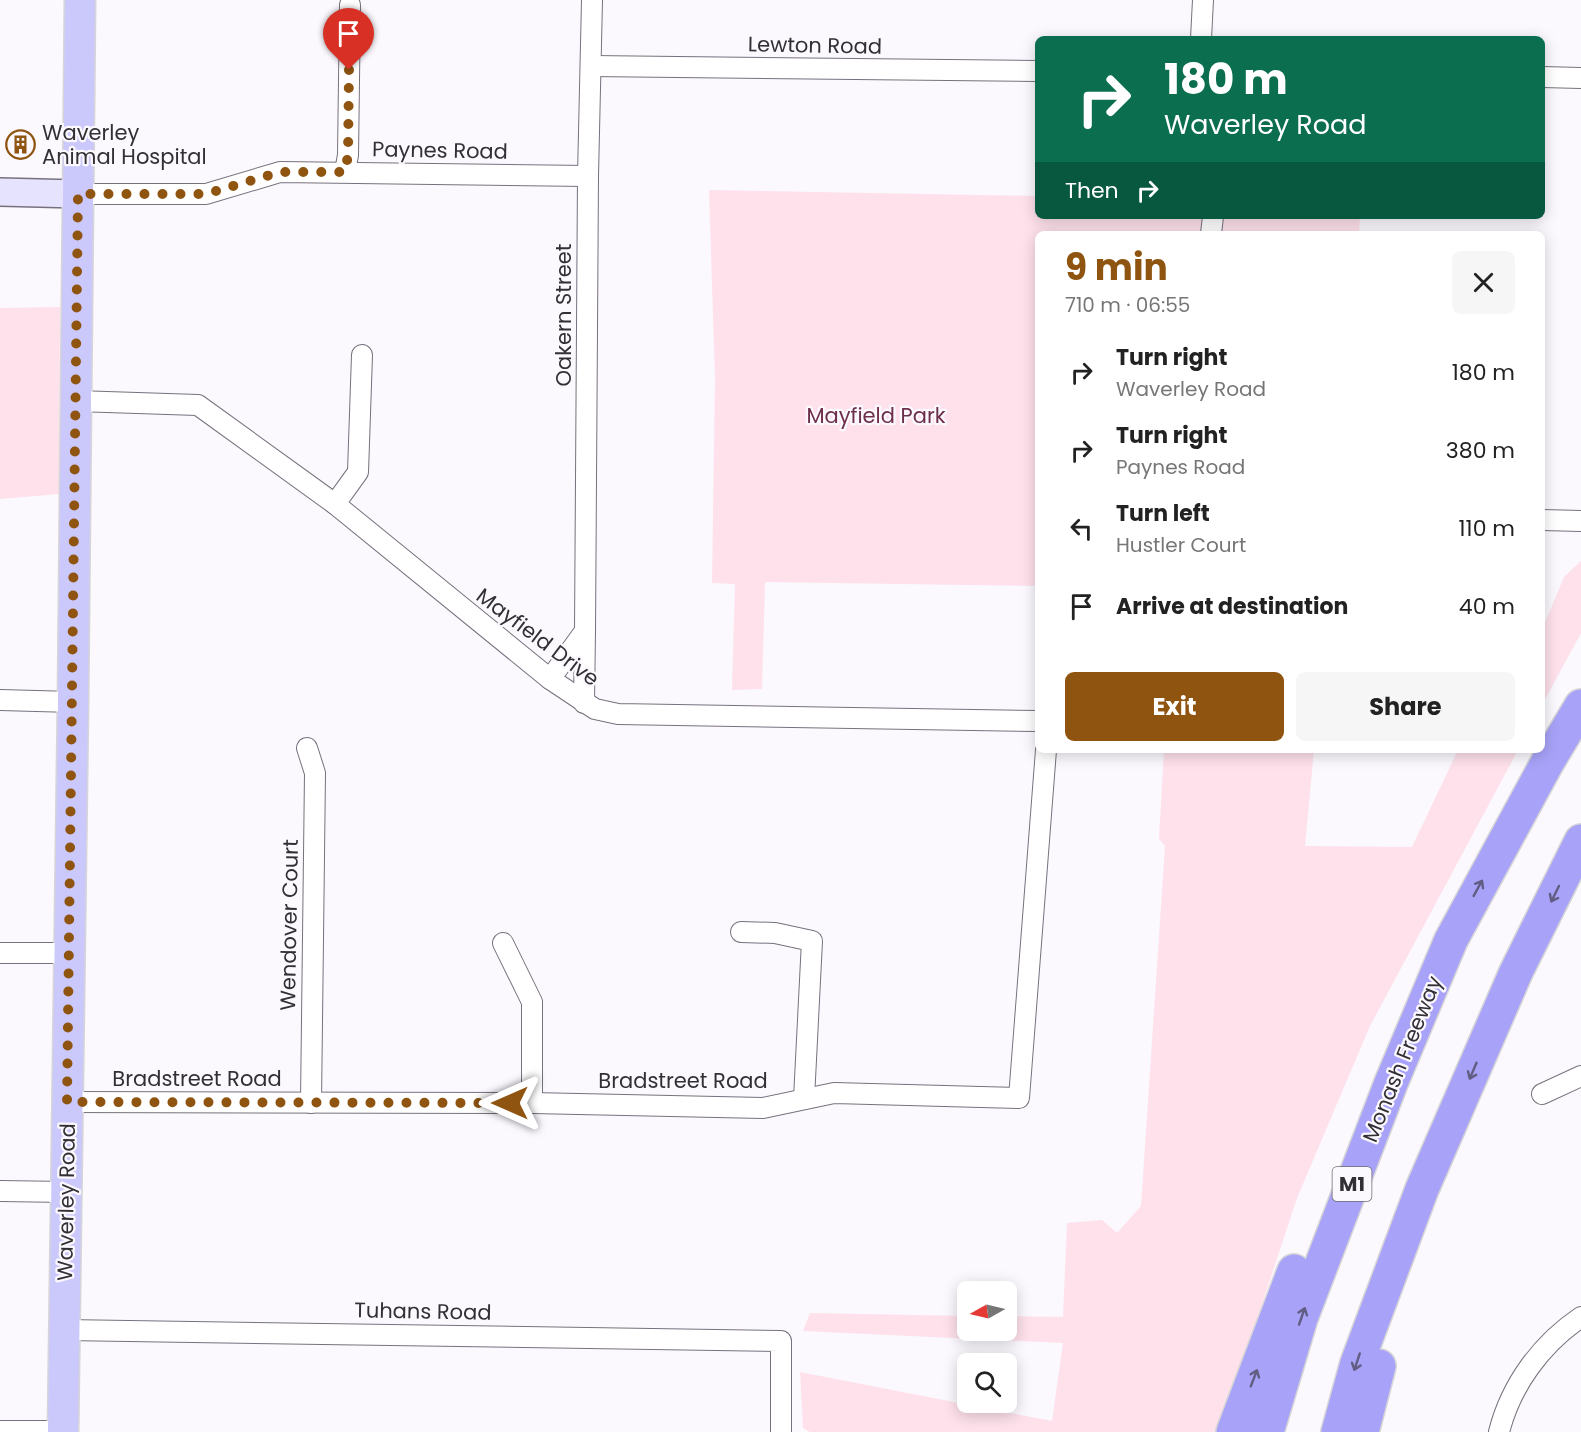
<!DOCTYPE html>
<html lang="en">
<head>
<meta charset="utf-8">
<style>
	:root { --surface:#fff; --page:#f6f6f6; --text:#222; --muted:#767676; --accent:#8e5410 }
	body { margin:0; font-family:Poppins,sans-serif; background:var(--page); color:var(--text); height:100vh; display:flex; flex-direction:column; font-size:22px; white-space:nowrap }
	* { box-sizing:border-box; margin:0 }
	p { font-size:20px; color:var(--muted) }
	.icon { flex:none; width:33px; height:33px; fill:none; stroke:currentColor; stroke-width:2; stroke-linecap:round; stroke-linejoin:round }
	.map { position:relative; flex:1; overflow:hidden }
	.details { position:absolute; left:1035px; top:231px; width:510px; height:522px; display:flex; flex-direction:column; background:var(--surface); border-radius:9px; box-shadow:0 3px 15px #0003 }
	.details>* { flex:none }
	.banner { position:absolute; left:1035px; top:36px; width:510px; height:183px; border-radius:9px; box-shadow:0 3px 15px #0003; background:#0b6e4f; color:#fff; overflow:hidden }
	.needle { width:39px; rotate:262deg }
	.controls { position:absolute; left:957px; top:1281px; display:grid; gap:12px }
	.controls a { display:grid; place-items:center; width:60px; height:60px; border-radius:9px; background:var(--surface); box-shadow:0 3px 15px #0003; font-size:30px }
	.pin { position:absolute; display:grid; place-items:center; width:51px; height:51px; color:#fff; margin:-62px -26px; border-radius:50% 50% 50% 0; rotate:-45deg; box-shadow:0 0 6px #0007 }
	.pin .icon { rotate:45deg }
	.me { position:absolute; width:66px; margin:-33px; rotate:270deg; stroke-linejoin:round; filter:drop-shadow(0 0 4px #0008) }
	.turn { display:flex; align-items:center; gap:21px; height:126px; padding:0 30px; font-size:27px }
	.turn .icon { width:78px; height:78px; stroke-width:2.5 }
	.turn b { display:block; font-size:42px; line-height:51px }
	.then { display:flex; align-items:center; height:57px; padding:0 30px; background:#0003; gap:12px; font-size:22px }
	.round { display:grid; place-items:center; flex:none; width:63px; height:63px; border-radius:9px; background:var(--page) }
	.overview { display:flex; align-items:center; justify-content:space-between; height:102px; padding:0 30px }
	h1 { font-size:36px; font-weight:700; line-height:45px; color:var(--accent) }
	.primary-button { display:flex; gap:12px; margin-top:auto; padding:12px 30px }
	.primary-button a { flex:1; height:69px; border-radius:9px; background:var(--accent); color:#fff; font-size:24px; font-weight:700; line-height:69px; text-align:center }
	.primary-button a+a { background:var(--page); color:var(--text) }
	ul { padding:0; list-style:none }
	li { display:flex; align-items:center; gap:18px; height:78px; padding:0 30px }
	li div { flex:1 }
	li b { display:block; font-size:22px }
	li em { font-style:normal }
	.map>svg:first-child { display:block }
</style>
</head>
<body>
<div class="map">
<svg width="1581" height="1432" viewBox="0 0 1581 1432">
	<rect width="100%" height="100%" fill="#fbf8fe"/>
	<g fill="#fee1eb">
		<polygon points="709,190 1038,196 1038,216 1360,216 1359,234 1038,234 1038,586 765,582 762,689 732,690 735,584 712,583 715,379"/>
		<polygon points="60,307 59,494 0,499 0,308"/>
		<polygon points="1581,561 1581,633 1542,705 1542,630 1564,577"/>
		<polygon points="1164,750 1314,750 1305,846 1412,847 1458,750 1518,750 1370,1026 1297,1198 1220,1432 810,1432 803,1428 800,1372 1052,1421 1063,1343 803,1331 810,1313 967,1316 968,1330 1006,1330 1007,1316 1063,1317 1067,1223 1102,1220 1117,1233 1141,1206 1165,846 1159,839"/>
	</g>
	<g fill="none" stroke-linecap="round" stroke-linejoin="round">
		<defs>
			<g id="street">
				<polyline points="1201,39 1203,0"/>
				<polyline points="591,66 1038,71"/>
				<polyline points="1542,77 1581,78"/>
				<polyline points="345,172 348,155 350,5"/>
				<polyline points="78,194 206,194 280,172 588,176"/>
				<polyline points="1211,234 1213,216"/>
				<polyline points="76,401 198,405 335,504 550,679 595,709 618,714 1038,721"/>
				<polyline points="335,504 358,472 362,355"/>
				<polyline points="1542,520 1581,521"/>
				<polyline points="585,631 588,176 592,0"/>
				<polyline points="550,679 585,631 584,703"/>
				<polyline points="0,700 73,702"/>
				<polyline points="307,748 315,773 311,1103"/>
				<polyline points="741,932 775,933 812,941 804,1099"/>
				<polyline points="503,943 532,1002 532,1103"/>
				<polyline points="0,953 70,953"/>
				<polyline points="1542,1094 1581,1076"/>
				<polyline points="67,1102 532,1103 763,1108 834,1093 1019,1098 1046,750"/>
				<polyline points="0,1191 67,1192"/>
				<polyline points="65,1330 781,1341 781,1432"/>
				<polyline points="0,1431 63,1431"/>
				<path d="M 1499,1432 C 1511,1385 1541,1344 1581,1317"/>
			</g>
			<polyline id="secondary" points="0,192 78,194"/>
			<polyline id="primary" points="63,1432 73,702 80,0"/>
			<g id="highway">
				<polyline points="1233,1432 1294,1271"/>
				<polyline points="1267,1432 1301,1318 1391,1083 1451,940 1547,763 1581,706"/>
				<polyline points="1338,1432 1357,1363 1422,1189 1516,972 1581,841"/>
				<polyline points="1362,1432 1379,1366"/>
			</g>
		</defs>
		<use href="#street" stroke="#77717d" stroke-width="22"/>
		<use href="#secondary" stroke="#77717d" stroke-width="30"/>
		<use href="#primary" stroke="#d6d5d7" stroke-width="33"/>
		<use href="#highway" stroke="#d6d5d7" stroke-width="36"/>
		<use href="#street" stroke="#fff" stroke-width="20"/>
		<use href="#secondary" stroke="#e5e3fd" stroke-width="27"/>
		<use href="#primary" stroke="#cbc8fb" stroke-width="30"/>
		<use href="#highway" stroke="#a8a3f8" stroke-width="33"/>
	</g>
	<defs><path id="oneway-shaft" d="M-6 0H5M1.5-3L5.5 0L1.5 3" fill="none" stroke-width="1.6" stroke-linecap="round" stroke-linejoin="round" transform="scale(1.5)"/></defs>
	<g stroke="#615d83">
		<use href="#oneway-shaft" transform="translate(1478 888) rotate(-61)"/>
		<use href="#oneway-shaft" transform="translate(1555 894) rotate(116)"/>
		<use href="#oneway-shaft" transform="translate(1473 1071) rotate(113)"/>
		<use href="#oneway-shaft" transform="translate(1302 1316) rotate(-71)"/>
		<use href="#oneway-shaft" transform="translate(1357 1362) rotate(108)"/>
		<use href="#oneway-shaft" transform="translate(1254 1378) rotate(-69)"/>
	</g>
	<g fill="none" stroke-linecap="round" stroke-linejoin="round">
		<polyline stroke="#8e5410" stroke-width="10" stroke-dasharray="0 18" points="349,70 348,155 345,172 280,172 206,194 78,194 67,1102 510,1103"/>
	</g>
	<defs>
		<symbol id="building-ring" viewBox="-11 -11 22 22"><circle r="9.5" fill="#fbf8fe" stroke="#8e5410" stroke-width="1.5"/><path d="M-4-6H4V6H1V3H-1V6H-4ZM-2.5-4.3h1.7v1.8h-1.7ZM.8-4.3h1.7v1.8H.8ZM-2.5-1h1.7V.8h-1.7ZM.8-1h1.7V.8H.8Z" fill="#8e5410"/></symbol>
	</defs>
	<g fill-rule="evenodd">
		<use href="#building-ring" x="4" y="128" width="33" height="33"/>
	</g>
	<g text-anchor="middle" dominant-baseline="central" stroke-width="4.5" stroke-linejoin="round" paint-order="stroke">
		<rect fill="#fbf8fe" stroke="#6e6b71" stroke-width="1.5" x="1332.5" y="1167" width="39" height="34" rx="4.5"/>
		<g font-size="20" font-weight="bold" fill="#322f35">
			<text x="1352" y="1184">M1</text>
		</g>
		<g font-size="21" fill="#322f35" stroke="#fbf8fe">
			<text transform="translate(815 45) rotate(1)">Lewton Road</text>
			<text transform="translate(440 150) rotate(1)">Paynes Road</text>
			<text transform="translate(563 315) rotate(-90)">Oakern Street</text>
			<text transform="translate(538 637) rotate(37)">Mayfield Drive</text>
			<text transform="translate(289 925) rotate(-89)">Wendover Court</text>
			<text transform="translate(1402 1059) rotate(-68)">Monash Freeway</text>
			<text x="197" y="1078">Bradstreet Road</text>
			<text x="683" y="1080">Bradstreet Road</text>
			<text transform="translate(66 1202) rotate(-89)">Waverley Road</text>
			<text transform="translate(423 1311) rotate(1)">Tuhans Road</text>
		</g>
		<g font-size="21" fill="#322f35" stroke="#fbf8fe" text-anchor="start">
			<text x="42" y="132">Waverley<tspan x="42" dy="24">Animal Hospital</tspan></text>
		</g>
		<g font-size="21" fill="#6d2f4b" stroke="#fbf8fe">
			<text x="876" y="415">Mayfield Park</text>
		</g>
	</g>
</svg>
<div class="controls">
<a><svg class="needle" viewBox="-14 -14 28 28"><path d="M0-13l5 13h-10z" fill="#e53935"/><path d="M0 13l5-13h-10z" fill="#767676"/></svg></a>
<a><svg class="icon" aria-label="search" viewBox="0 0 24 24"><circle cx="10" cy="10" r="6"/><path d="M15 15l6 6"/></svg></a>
</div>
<div class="pin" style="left:349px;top:70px;background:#d93025"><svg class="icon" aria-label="arrive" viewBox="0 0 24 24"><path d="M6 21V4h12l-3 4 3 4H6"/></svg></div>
<svg class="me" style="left:510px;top:1103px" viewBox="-20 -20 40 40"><path d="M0-17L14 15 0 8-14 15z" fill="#8e5410" stroke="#fff" stroke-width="4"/></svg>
<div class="banner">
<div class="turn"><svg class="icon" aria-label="right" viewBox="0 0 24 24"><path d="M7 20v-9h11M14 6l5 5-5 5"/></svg><div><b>180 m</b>Waverley Road</div></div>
<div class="then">Then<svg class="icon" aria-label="right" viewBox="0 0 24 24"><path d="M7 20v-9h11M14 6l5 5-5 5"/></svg></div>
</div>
<section class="details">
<div class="overview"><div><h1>9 min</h1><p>710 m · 06:55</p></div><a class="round"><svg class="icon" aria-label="close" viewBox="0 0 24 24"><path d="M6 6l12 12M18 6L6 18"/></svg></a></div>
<ul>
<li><svg class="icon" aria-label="right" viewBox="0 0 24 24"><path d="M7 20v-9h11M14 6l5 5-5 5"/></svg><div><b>Turn right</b><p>Waverley Road</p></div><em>180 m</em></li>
<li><svg class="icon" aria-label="right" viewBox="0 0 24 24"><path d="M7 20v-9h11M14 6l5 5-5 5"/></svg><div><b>Turn right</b><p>Paynes Road</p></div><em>380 m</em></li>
<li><svg class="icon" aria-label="left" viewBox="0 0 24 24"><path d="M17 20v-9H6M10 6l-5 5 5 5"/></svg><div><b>Turn left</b><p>Hustler Court</p></div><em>110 m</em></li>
<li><svg class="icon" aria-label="arrive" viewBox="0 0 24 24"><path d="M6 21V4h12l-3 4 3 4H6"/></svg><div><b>Arrive at destination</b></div><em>40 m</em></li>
</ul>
<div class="primary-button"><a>Exit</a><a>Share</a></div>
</section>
</div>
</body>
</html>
